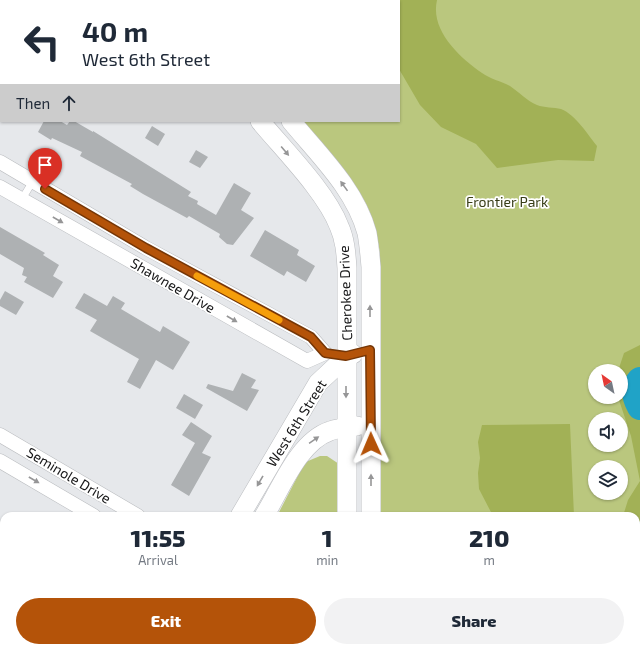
<!DOCTYPE html>
<html lang="en">
<head>
<meta charset="utf-8">
<style>
	:root { --surface:#fff; --page:#f2f2f3; --text:#1f2937; --muted:#747a83; --accent:#b45309 }
	body { margin:0; font-family:"Exo 2",sans-serif; background:var(--page); color:var(--text); height:100vh; display:flex; flex-direction:column; font-size:15px; white-space:nowrap }
	* { box-sizing:border-box; margin:0 }
	p { font-size:13px; color:var(--muted) }
	.icon { flex:none; width:22px; height:22px; fill:none; stroke:currentColor; stroke-width:2; stroke-linecap:round; stroke-linejoin:round }
	.map { position:relative; flex:1; overflow:hidden }
	.drawer { position:absolute; left:0px; top:512px; width:640px; height:140px; display:flex; flex-direction:column; background:var(--surface); border-radius:12px 12px 0 0; box-shadow:0 1px 3px #0004 }
	.drawer>* { flex:none }
	.top-card { position:absolute; left:0px; top:0px; width:400px; height:122px; box-shadow:0 1px 3px #0004; background:#fff; color:var(--text); overflow:hidden }
	.needle { width:26px; rotate:327deg }
	.controls { position:absolute; left:588px; top:364px; display:grid; gap:8px }
	.controls a { display:grid; place-items:center; width:40px; height:40px; border-radius:50%; background:var(--surface); box-shadow:0 1px 3px #0004; font-size:20px }
	.pin { position:absolute; display:grid; place-items:center; width:34px; height:34px; color:#fff; margin:-41px -17px; border-radius:50% 50% 50% 0; rotate:-45deg; box-shadow:0 0 4px #0007 }
	.pin .icon { rotate:45deg }
	.me { position:absolute; width:44px; margin:-22px; rotate:359deg; stroke-linejoin:round; filter:drop-shadow(0 0 3px #0008) }
	.turn { display:flex; align-items:center; gap:14px; height:84px; padding:0 16px; font-size:18px }
	.turn .icon { width:52px; height:52px; stroke-width:2.5 }
	.turn b { display:block; font-size:28px; line-height:34px }
	.then { display:flex; align-items:center; height:38px; padding:0 16px; background:#0003; gap:8px; font-size:15px }
	.eta { display:flex; justify-content:space-evenly; align-items:center; height:68px; text-align:center }
	.eta b { font-size:24px; font-weight:800; line-height:28px }
	.primary-button { display:flex; gap:8px; margin-top:auto; padding:8px 16px }
	.primary-button a { flex:1; height:46px; border-radius:24px; background:var(--accent); color:#fff; font-size:16px; font-weight:800; line-height:46px; text-align:center }
	.primary-button a+a { background:var(--page); color:var(--text) }
	.map>svg:first-child { display:block }
</style>
</head>
<body>
<div class="map">
<svg width="640" height="652" viewBox="0 0 640 652">
	<rect width="100%" height="100%" fill="#e6e8eb"/>
	<g fill="#bac77e" fill-rule="evenodd">
		<path d="M 227,0 L 640,0 L 640,652 L 419,652 L 416,648 L 636,648 L 636,516 L 380,516 L 380,254 C 378,241 376,228 371,215 C 357,179 327,150 303,121 L 399,121 L 399,1 ZM 595,371 L 621,371 L 621,397 L 595,397 ZM 595,419 L 621,419 L 621,445 L 595,445 ZM 595,467 L 621,467 L 621,493 L 595,493 Z"/>
		<polygon points="320,456 327,456 339,464 343,516 277,516 304,464 308,461"/>
	</g>
	<g fill="#a2b156">
		<path d="M 336,0 L 437,0 C 430,30 459,57 482,73 C 490,79 501,81 510,86 C 519,92 527,101 537,105 C 544,108 554,107 561,109 C 576,115 588,135 597,146 L 594,161 L 558,160 L 497,168 L 476,144 L 441,127 L 420,105 L 399,69 L 399,1 Z"/>
		<polygon points="640,345 640,597 636,592 636,516 623,516 628,500 640,481 631,436 618,397 621,397 621,371 618,371 624,353"/>
		<polygon points="570,424 574,516 493,516 479,489 478,473 480,458 478,442 482,425"/>
		<polygon points="527,648 612,648 615,652 530,652"/>
	</g>
	<g fill="none" stroke-linecap="round" stroke-linejoin="round">
		<g stroke="#20a3c7" stroke-width="26">
			<path d="M 640,380 C 632,388 635,398 640,407"/>
			<polyline points="636,537 640,535"/>
			<polyline points="636,562 640,565"/>
		</g>
	</g>
	<g fill="#aeb1b3">
		<polygon points="44,121 60,121 67,125 70,121 74,121 93,132 93,131 191,192 188,196 198,201 197,204 216,215 234,183 251,193 241,210 254,218 233,245 227,244 219,237 220,234 189,216 187,218 143,194 130,186 132,184 80,156 82,152 52,138 51,140 38,132"/>
		<polygon points="152,126 165,134 158,146 145,138"/>
		<polygon points="196,150 208,157 200,168 189,162"/>
		<polygon points="0,227 45,253 43,255 59,265 53,276 63,282 53,298 24,282 27,277 22,275 24,268 0,254"/>
		<polygon points="265,230 299,250 297,255 315,266 306,282 287,271 284,276 250,256"/>
		<polygon points="5,291 24,302 16,315 0,306 0,300"/>
		<polygon points="84,293 107,306 113,296 125,303 121,309 160,332 163,326 190,342 173,370 156,360 140,389 127,382 139,359 90,331 97,320 75,308"/>
		<polygon points="242,373 256,380 251,388 259,390 247,411 206,388 208,384 233,391"/>
		<polygon points="184,394 203,405 195,419 176,408"/>
		<polygon points="191,422 212,436 202,453 211,457 189,496 171,485 195,443 182,435"/>
	</g>
	<g fill="none" stroke-linecap="round" stroke-linejoin="round">
		<defs>
			<polyline id="lane" points="22,199 33,181"/>
			<g id="street">
				<polyline points="150,0 152,1"/>
				<polyline points="167,1 172,0"/>
				<polyline points="0,162 146,248 311,337 325,353 307,361 0,187"/>
				<polyline points="0,435 138,516"/>
				<polyline points="0,461 94,516"/>
				<polyline points="325,648 332,652"/>
			</g>
			<g id="secondary">
				<polyline points="193,0 193,1"/>
				<polyline points="216,0 216,1"/>
				<path d="M 260,121 C 284,150 326,192 339,226 C 345,239 346,253 347,268 L 347,516"/>
				<path d="M 291,121 C 319,155 355,189 367,233 C 369,244 370,255 371,267 L 371,516"/>
				<polyline points="240,516 318,383 347,356 353,354"/>
				<path d="M 264,516 C 281,489 298,442 330,431 C 338,428 348,427 357,426"/>
				<polyline points="390,648 393,652"/>
				<polyline points="164,652 166,648"/>
				<polyline points="351,652 357,648"/>
			</g>
		</defs>
		<use href="#lane" stroke="#bbbdc0" stroke-width="8"/>
		<use href="#street" stroke="#bbbdc0" stroke-width="15"/>
		<use href="#secondary" stroke="#bbbdc0" stroke-width="20"/>
		<use href="#lane" stroke="#fff" stroke-width="7"/>
		<use href="#street" stroke="#fff" stroke-width="14"/>
		<use href="#secondary" stroke="#fff" stroke-width="19"/>
	</g>
	<defs><path id="oneway-solid" d="M-6-.8H1V-3.2L6.5 0L1 3.2V.8H-6Z"/></defs>
	<g fill="#969697">
		<use href="#oneway-solid" transform="translate(285 151) rotate(50)"/>
		<use href="#oneway-solid" transform="translate(344 186) rotate(-126)"/>
		<use href="#oneway-solid" transform="translate(58 220) rotate(30)"/>
		<use href="#oneway-solid" transform="translate(370 311) rotate(-90)"/>
		<use href="#oneway-solid" transform="translate(232 319) rotate(30)"/>
		<use href="#oneway-solid" transform="translate(346 392) rotate(90)"/>
		<use href="#oneway-solid" transform="translate(314 440) rotate(-35)"/>
		<use href="#oneway-solid" transform="translate(34 480) rotate(30)"/>
		<use href="#oneway-solid" transform="translate(371 480) rotate(-90)"/>
		<use href="#oneway-solid" transform="translate(260 481) rotate(120)"/>
	</g>
	<g fill="none" stroke-linecap="round" stroke-linejoin="round">
		<defs>
			<polyline id="route" points="45,189 146,248 311,337 325,353 346,356 370,350 371,444"/>
		</defs>
		<use href="#route" stroke="#753606" stroke-width="10"/>
		<use href="#route" stroke="#b45309" stroke-width="7"/>
		<polyline stroke="#f59e0b" stroke-width="7" points="197,276 279,320"/>
	</g>
	<g text-anchor="middle" dominant-baseline="central" stroke-width="3.5" stroke-linejoin="round" paint-order="stroke">
		<g font-size="14" fill="#383d17" stroke="#fff">
			<text x="507" y="201">Frontier Park</text>
		</g>
		<g font-size="14" fill="#161617" stroke="#fff">
			<text transform="translate(173 285) rotate(30)">Shawnee Drive</text>
			<text transform="translate(345 293) rotate(-92)">Cherokee Drive</text>
			<text transform="translate(296 423) rotate(-58)">West 6th Street</text>
			<text transform="translate(69 475) rotate(31)">Seminole Drive</text>
		</g>
	</g>
</svg>
<div class="controls">
<a><svg class="needle" viewBox="-14 -14 28 28"><path d="M0-13l5 13h-10z" fill="#e53935"/><path d="M0 13l5-13h-10z" fill="#747a83"/></svg></a>
<a><svg class="icon" aria-label="sound" viewBox="0 0 24 24"><path d="M4 9h4l5-4v14l-5-4H4zM17 9q2 3 0 6"/></svg></a>
<a><svg class="icon" aria-label="layers" viewBox="0 0 24 24"><path d="M12 4l9 5-9 5-9-5zM3 14l9 5 9-5"/></svg></a>
</div>
<div class="pin" style="left:45px;top:189px;background:#d93025"><svg class="icon" aria-label="arrive" viewBox="0 0 24 24"><path d="M6 21V4h12l-3 4 3 4H6"/></svg></div>
<svg class="me" style="left:371px;top:444px" viewBox="-20 -20 40 40"><path d="M0-17L14 15 0 8-14 15z" fill="#b45309" stroke="#fff" stroke-width="4"/></svg>
<div class="top-card">
<div class="turn"><svg class="icon" aria-label="left" viewBox="0 0 24 24"><path d="M17 20v-9H6M10 6l-5 5 5 5"/></svg><div><b>40 m</b>West 6th Street</div></div>
<div class="then">Then<svg class="icon" aria-label="ahead" viewBox="0 0 24 24"><path d="M12 20V5M6 11l6-6 6 6"/></svg></div>
</div>
<section class="drawer">
<div class="eta">
<div><b>11:55</b><p>Arrival</p></div>
<div><b>1</b><p>min</p></div>
<div><b>210</b><p>m</p></div>
</div>
<div class="primary-button"><a>Exit</a><a>Share</a></div>
</section>
</div>
</body>
</html>
